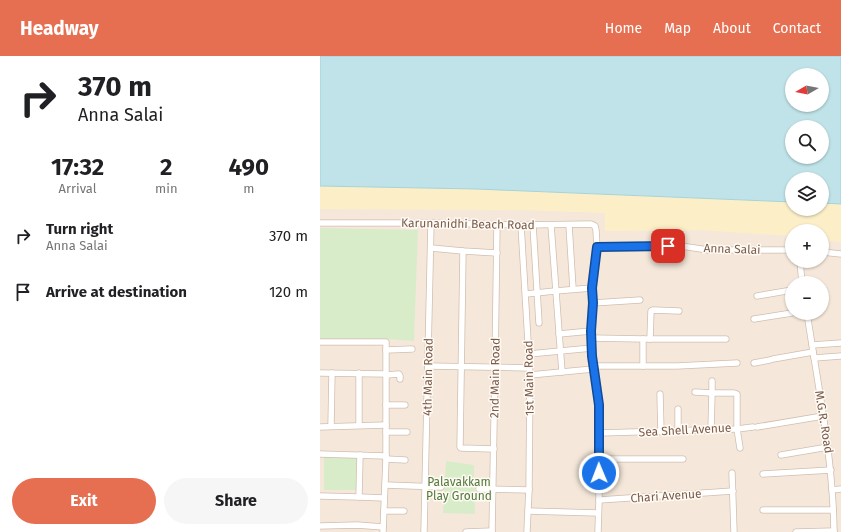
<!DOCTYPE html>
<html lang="en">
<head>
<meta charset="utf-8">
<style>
	:root { --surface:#fff; --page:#f6f6f6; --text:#202124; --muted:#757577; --accent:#e76f51 }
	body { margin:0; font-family:"Fira Sans",sans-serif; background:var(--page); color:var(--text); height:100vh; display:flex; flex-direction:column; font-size:15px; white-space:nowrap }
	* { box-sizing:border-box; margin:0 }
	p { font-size:13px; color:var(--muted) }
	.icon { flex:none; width:22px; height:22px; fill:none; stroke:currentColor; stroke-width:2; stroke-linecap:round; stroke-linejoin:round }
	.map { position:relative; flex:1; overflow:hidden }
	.panel { display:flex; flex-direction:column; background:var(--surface); width:320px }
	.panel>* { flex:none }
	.hud { background:#fff; color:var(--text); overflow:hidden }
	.needle { width:26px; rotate:261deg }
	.fabs { position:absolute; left:465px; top:12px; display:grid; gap:8px }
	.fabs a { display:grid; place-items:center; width:44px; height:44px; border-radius:50%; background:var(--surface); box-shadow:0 1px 3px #0004; font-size:20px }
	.pin { position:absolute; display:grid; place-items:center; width:34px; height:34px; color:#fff; margin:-17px; border-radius:8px; box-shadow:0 2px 6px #0006 }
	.me { position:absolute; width:44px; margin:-22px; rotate:359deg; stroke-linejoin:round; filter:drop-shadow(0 0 3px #0008) }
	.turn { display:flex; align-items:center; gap:14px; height:84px; padding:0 12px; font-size:18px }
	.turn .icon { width:52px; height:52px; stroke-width:2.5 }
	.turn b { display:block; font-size:28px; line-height:34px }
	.eta { display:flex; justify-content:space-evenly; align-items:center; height:68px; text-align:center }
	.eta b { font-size:24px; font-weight:700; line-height:28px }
	.action { display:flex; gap:8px; margin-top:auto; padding:8px 12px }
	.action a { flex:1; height:46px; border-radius:24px; background:var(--accent); color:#fff; font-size:16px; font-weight:700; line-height:46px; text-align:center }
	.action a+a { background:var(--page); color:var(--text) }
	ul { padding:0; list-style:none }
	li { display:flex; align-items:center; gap:12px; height:56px; padding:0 12px }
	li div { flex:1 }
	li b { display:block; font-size:15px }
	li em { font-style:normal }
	header { display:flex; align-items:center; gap:24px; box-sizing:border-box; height:56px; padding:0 20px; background:var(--accent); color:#fff }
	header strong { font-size:19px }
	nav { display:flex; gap:22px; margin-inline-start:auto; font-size:14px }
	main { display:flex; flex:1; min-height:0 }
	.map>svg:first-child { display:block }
</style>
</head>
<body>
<header>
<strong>Headway</strong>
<nav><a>Home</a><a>Map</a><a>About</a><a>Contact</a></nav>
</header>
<main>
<section class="panel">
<div class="hud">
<div class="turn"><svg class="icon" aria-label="right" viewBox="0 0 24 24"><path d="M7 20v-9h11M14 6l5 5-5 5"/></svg><div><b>370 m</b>Anna Salai</div></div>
</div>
<div class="eta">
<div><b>17:32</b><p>Arrival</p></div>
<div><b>2</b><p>min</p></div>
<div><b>490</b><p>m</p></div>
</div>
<ul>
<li><svg class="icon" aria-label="right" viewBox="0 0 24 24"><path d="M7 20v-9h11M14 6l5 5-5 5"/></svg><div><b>Turn right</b><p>Anna Salai</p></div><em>370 m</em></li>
<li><svg class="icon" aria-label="arrive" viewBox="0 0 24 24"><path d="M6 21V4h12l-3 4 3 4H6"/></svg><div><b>Arrive at destination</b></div><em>120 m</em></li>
</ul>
<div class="action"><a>Exit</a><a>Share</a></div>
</section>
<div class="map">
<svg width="521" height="476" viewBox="0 0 521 476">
	<rect width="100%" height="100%" fill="#fdf6ec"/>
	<path fill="#f5e8da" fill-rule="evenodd" d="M 0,134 L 472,153 L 521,153 L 521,476 L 0,476 ZM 472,175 L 502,175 L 502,205 L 472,205 ZM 472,227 L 502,227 L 502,257 L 472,257 Z"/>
	<g fill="#d8ecc9">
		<polygon points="0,172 98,174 94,285 67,283 0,284"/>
		<polygon points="4,399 37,399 36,434 4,434"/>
		<polygon points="126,405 154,409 155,458 123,457"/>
	</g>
	<polygon fill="#fcefc7" points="0,130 156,133 472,146 472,153 502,153 502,147 521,148 521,186 502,184 502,175 472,175 472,180 380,174 285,175 285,157 202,154 0,153"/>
	<path fill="#bfe3e8" stroke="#a5d3da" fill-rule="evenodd" d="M 0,0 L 521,0 L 521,148 L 502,147 L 502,123 L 472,123 L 472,146 L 156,133 L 0,130 ZM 472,19 L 502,19 L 502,49 L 472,49 ZM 472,71 L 502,71 L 502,101 L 472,101 Z"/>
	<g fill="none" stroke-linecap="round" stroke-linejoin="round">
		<defs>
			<g id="minor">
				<polyline points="0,167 111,167 201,169 271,168 275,170 276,174 277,191 272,232 273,247 271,275 272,300 279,349 279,444 278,476"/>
				<polyline points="201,169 210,319 209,433 207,476"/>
				<polyline points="213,169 219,267"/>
				<polyline points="231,169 242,316"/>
				<polyline points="249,169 253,233"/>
				<polyline points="277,191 361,190 388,194 472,194"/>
				<polyline points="111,192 143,195 177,197"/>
				<polyline points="143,195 140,391 141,392 174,393"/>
				<polyline points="502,196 521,198"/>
				<polyline points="480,205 482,227"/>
				<polyline points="206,238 235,235 272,232"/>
				<polyline points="437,240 472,234"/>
				<polyline points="273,247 320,244"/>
				<path d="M 487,257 C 498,330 513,402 514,476"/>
				<polyline points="434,263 472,257"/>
				<polyline points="239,278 271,275"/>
				<polyline points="271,282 323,283 406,283"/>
				<polyline points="323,283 323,310"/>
				<polyline points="330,283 331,255 333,254 359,255"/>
				<polyline points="0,286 66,286 66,403 63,476"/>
				<polyline points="492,289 521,287"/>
				<polyline points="66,294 92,293"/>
				<polyline points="209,298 272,292"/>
				<polyline points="494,302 521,300"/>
				<polyline points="434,307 450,304 453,303 493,296"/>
				<polyline points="108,310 209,312"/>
				<polyline points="273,310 357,310 417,307"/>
				<polyline points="0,317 66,318"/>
				<polyline points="39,317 39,369"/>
				<polyline points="66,319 79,318 80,320 80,323"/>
				<polyline points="210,319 273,313"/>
				<polyline points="375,336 392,337 392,325"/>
				<polyline points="340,338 341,376"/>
				<polyline points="66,349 85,349"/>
				<polyline points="11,370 12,317"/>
				<polyline points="0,371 66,369"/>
				<polyline points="437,371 503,360"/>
				<polyline points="358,375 358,353"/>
				<polyline points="66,376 87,376"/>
				<polyline points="279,377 417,373 417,338 414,337 392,337 391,374"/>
				<polyline points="420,392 417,373 433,371"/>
				<polyline points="0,398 66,400"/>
				<polyline points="461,399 508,391"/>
				<polyline points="66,403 85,404"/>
				<polyline points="279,403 363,403"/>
				<polyline points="412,417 414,476"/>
				<polyline points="443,418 511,414"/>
				<polyline points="65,429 121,431"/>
				<polyline points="159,433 209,434"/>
				<polyline points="512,434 521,433"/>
				<polyline points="0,440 39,441 40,399"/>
				<polyline points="39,441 64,442"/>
				<polyline points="279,444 413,435"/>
				<polyline points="443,454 513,454"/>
				<polyline points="64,455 84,455"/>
				<polyline points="208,455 278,457"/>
				<polyline points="0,470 37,469 63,471"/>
				<polyline points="104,476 111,167"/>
				<polyline points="146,476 172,475"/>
				<polyline points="172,476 175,311 177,168"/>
				<polyline points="476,476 514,475"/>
			</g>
		</defs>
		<use href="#minor" stroke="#d1beb0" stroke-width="7"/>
		<use href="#minor" stroke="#fff" stroke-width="5.5"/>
	</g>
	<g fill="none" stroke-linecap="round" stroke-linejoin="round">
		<defs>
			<polyline id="route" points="279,417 279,349 272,300 271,275 273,247 272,232 277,191 348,190"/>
		</defs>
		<use href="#route" stroke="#114b97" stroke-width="10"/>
		<use href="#route" stroke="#1a73e8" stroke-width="7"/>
	</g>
	<g text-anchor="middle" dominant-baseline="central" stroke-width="3" stroke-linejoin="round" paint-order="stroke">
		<g font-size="12" fill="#7a5c4d" stroke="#fffaf3">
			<text transform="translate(148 168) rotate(1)">Karunanidhi Beach Road</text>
			<text transform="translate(412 193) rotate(2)">Anna Salai</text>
			<text transform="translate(108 321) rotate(-89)">4th Main Road</text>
			<text transform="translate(175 322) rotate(-89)">2nd Main Road</text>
			<text transform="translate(209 322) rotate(-91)">1st Main Road</text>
			<text transform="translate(504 366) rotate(81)">M.G.R. Road</text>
			<text transform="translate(365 374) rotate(-3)">Sea Shell Avenue</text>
			<text transform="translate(346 440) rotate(-4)">Chari Avenue</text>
		</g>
		<g font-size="12" fill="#537a41" stroke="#fffaf3">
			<text x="139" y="426">Palavakkam<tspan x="139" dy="14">Play Ground</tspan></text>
		</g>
	</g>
</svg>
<div class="fabs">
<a><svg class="needle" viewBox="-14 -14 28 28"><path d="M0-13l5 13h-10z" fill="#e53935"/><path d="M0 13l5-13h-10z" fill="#757577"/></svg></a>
<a><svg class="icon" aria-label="search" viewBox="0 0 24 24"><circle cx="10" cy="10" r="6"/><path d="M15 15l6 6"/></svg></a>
<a><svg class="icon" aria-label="layers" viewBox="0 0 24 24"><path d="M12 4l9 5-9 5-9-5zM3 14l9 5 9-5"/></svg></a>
<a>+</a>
<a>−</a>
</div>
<div class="pin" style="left:348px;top:190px;background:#d93025"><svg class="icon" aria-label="arrive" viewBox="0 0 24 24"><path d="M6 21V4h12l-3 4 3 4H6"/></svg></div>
<svg class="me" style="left:279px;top:417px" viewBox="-20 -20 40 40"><circle r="17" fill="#1a73e8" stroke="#fff" stroke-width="3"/><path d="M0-11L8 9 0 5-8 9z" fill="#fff"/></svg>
</div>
</main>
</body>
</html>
